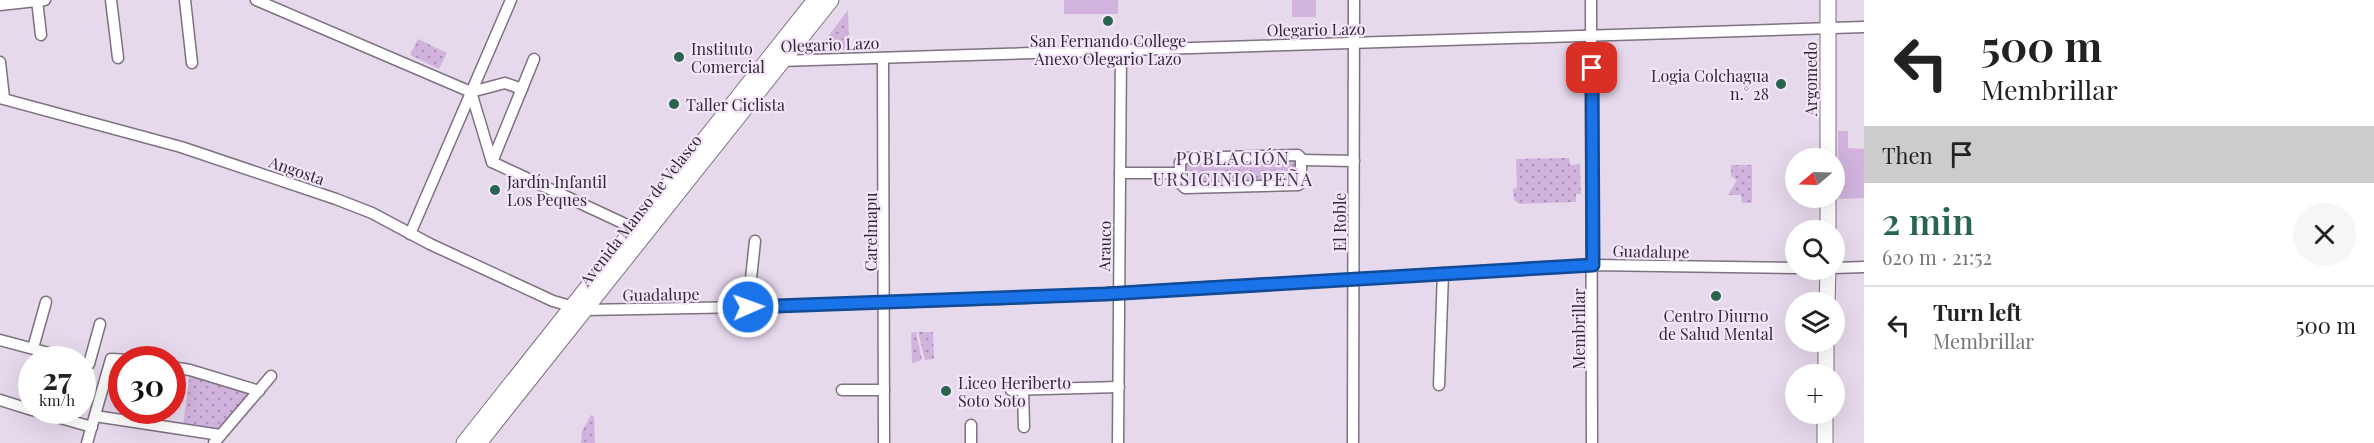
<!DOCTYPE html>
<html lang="en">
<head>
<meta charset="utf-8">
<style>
	:root { --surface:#fff; --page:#f6f6f6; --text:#222; --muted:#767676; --line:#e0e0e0; --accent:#28644e }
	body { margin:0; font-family:"Playfair Display",serif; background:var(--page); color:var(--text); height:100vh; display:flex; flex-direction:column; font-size:22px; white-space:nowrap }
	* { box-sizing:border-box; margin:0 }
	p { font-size:20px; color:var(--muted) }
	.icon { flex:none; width:33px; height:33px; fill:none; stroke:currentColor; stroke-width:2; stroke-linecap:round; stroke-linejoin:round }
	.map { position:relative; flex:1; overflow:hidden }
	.details { display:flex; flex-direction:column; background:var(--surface); width:510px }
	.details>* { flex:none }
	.top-card { background:#fff; color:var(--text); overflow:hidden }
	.needle { width:39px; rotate:251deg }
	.controls { position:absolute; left:1785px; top:148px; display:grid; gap:12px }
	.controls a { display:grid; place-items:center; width:60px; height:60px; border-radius:50%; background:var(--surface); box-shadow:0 6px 24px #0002; font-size:30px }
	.speed { position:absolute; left:18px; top:346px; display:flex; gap:12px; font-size:30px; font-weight:700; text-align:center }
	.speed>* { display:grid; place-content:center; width:78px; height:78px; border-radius:50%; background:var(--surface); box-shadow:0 6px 24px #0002; line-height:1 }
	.speed small { font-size:15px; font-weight:400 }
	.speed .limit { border:9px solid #d22; background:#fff; color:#111 }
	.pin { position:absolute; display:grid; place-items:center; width:51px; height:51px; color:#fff; margin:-26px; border-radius:12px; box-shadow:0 3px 9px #0006 }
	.me { position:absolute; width:66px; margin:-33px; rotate:88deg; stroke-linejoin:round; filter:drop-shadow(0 0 4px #0008) }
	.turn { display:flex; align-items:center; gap:21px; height:126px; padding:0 18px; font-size:27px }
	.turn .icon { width:78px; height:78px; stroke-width:2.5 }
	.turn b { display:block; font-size:42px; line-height:51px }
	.then { display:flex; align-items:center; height:57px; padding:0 18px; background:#0003; gap:12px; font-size:22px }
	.round { display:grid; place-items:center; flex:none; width:63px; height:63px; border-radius:32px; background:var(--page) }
	.headline { display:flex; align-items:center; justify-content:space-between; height:102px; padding:0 18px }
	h1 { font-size:36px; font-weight:600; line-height:45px; color:var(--accent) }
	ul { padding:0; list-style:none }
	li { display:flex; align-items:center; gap:18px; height:78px; padding:0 18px; border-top:2px solid var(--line) }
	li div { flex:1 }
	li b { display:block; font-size:22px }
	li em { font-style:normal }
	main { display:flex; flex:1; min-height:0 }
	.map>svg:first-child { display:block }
</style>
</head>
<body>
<main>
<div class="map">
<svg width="1864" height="443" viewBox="0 0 1864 443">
	<defs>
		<pattern id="grass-dots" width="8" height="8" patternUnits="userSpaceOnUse" patternTransform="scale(1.5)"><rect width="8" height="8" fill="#d1b3dd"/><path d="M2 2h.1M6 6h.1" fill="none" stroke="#aa92b4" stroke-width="1.8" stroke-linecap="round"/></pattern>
	</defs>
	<rect width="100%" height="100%" fill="#e7d9ec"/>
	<g fill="url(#grass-dots)">
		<polygon points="848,10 849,50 818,50"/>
		<polygon points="418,39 447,53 439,69 410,55"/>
		<polygon points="1569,158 1570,165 1580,164 1581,194 1576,194 1576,202 1519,204 1514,200 1513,189 1517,188 1516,159"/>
		<polygon points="1293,161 1297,164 1297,179 1294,180 1185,183 1185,162"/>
		<polygon points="1731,165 1752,165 1752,203 1742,203 1741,195 1728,195 1737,180 1731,176"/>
		<polygon points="916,332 922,360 912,363 911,333"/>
		<polygon points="918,332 933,332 934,359 925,360"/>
		<polygon points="190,372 251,393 221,429 215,430 183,427"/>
		<polygon points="591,415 594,416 595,443 581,443 582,431"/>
	</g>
	<g fill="#d1b3dd">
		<rect x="1064" y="0" width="54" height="14"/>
		<rect x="1292" y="0" width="24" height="17"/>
		<polygon points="1838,131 1848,131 1848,148 1864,149 1864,198 1838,199"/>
	</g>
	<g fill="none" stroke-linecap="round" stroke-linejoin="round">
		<defs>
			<g id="street">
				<polyline points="37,0 41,35"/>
				<polyline points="111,0 118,58"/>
				<polyline points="185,0 192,63"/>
				<polyline points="256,0 471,92 492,162 640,231"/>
				<polyline points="1591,0 1592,443"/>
				<polyline points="0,5 45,0"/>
				<polyline points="883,58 884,443"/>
				<polyline points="779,61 1864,27"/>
				<polyline points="0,62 4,98"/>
				<polyline points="471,92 505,83 522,89"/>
				<polyline points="0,98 181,147 336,199 372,213 430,244 553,301 584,310 748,307 1024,298 1593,265 1796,268"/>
				<polygon points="1298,155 1301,158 1301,183 1298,185 1185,188 1180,183 1180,162 1184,158"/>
				<polyline points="1301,160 1354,161"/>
				<polyline points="492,162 534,59"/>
				<polyline points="1120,173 1180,173"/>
				<polyline points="410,234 511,0"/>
				<polyline points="1834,268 1864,267"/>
				<polyline points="748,307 755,241"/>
				<polyline points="0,340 75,360"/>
				<polyline points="33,348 46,302"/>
				<polyline points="89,364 100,324"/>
				<polyline points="172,367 190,370 259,391"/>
				<polyline points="1439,385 1443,273"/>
				<polyline points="842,390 884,390"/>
				<polyline points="1011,390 1119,387"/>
				<polyline points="1023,390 1024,427"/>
				<polyline points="0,400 32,410"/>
				<polyline points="36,411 92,427"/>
				<polyline points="95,416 220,435"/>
				<polyline points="87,443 111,359 131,360"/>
				<polyline points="214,443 271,376"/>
				<polyline points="971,443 971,425"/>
				<polyline points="1118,443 1121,49"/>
				<polyline points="1353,443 1354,0"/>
			</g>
			<g id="secondary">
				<polyline points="1828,159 1828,0"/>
				<polyline points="1828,198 1828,231"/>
				<polyline points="1827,303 1828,270"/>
				<polyline points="1826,375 1826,342"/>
				<polyline points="464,443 815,0"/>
				<polyline points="479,443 831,0"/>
				<polyline points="1825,443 1825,414"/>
			</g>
		</defs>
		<use href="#street" stroke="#7d7182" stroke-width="13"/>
		<use href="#secondary" stroke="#7d7182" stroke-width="17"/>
		<use href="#street" stroke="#fff" stroke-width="10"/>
		<use href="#secondary" stroke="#fff" stroke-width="15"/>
	</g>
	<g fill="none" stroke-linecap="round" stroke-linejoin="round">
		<defs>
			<polyline id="route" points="748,307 1106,294 1593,265 1592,68"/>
		</defs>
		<use href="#route" stroke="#114b97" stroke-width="15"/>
		<use href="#route" stroke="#1a73e8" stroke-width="10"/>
	</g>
	<g fill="#28644e" stroke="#f4e6fa" stroke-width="2">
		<circle cx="1108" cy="21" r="6"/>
		<circle cx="679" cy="57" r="6"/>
		<circle cx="1781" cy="84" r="6"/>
		<circle cx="674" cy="104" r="6"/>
		<circle cx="495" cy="190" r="6"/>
		<circle cx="1716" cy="296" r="6"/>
		<circle cx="946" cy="391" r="6"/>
	</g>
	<g text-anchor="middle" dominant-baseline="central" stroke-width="4.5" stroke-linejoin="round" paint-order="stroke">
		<g font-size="16" fill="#2f2931" stroke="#f4e6fa">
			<text transform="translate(1316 29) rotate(-1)">Olegario Lazo</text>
			<text transform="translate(830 44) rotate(-2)">Olegario Lazo</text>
			<text transform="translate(1810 79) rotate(-90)">Argomedo</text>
			<text transform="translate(297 170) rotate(19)">Angosta</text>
			<text transform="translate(640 210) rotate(-52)">Avenida Manso de Velasco</text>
			<text transform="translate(1339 222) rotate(-90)">El Roble</text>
			<text transform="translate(870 232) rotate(-90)">Carelmapu</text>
			<text transform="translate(1104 246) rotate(-89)">Arauco</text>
			<text transform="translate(1651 251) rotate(1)">Guadalupe</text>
			<text transform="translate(661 294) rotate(-1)">Guadalupe</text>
			<text transform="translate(1578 329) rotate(-90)">Membrillar</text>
		</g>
		<g font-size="16" fill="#2f2931" stroke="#f4e6fa" text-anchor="start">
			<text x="1108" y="40" text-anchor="middle">San Fernando College<tspan x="1108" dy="18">Anexo Olegario Lazo</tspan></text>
			<text x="691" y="48">Instituto<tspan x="691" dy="18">Comercial</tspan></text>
			<text x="1769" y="75" text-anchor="end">Logia Colchagua<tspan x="1769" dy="18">n.° 28</tspan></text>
			<text x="686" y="104">Taller Ciclista</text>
			<text x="507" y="181">Jardín Infantil<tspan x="507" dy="18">Los Peques</tspan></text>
			<text x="1716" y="315" text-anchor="middle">Centro Diurno<tspan x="1716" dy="18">de Salud Mental</tspan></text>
			<text x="958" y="382">Liceo Heriberto<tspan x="958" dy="18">Soto Soto</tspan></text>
		</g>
		<g font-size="18" letter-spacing="1.5" fill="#433747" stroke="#f4e6fa">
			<text x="1233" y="158">POBLACIÓN<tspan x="1233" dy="21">URSICINIO PEÑA</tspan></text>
		</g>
	</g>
</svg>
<div class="controls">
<a><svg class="needle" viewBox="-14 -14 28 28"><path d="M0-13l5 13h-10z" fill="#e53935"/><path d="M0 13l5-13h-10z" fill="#767676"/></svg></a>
<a><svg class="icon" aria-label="search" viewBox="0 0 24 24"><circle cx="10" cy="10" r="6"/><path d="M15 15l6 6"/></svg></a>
<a><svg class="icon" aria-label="layers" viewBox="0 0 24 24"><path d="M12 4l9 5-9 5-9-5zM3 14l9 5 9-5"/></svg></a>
<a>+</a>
</div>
<div class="speed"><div>27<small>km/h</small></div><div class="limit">30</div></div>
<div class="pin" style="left:1592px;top:68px;background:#d93025"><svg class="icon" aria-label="arrive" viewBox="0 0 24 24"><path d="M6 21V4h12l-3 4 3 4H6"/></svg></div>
<svg class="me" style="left:748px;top:307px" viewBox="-20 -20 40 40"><circle r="17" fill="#1a73e8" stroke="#fff" stroke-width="3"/><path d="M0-11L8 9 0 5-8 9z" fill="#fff"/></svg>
</div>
<section class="details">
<div class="top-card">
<div class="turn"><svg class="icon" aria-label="left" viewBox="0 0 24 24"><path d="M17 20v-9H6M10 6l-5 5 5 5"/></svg><div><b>500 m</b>Membrillar</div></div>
<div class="then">Then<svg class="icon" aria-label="arrive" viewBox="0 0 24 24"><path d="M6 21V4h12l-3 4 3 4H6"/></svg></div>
</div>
<div class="headline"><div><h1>2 min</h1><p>620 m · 21:52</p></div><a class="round"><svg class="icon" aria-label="close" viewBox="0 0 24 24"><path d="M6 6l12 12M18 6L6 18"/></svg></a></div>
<ul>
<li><svg class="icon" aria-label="left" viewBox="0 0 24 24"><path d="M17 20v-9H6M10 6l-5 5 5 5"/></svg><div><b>Turn left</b><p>Membrillar</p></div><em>500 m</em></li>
</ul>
</section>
</main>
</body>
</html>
